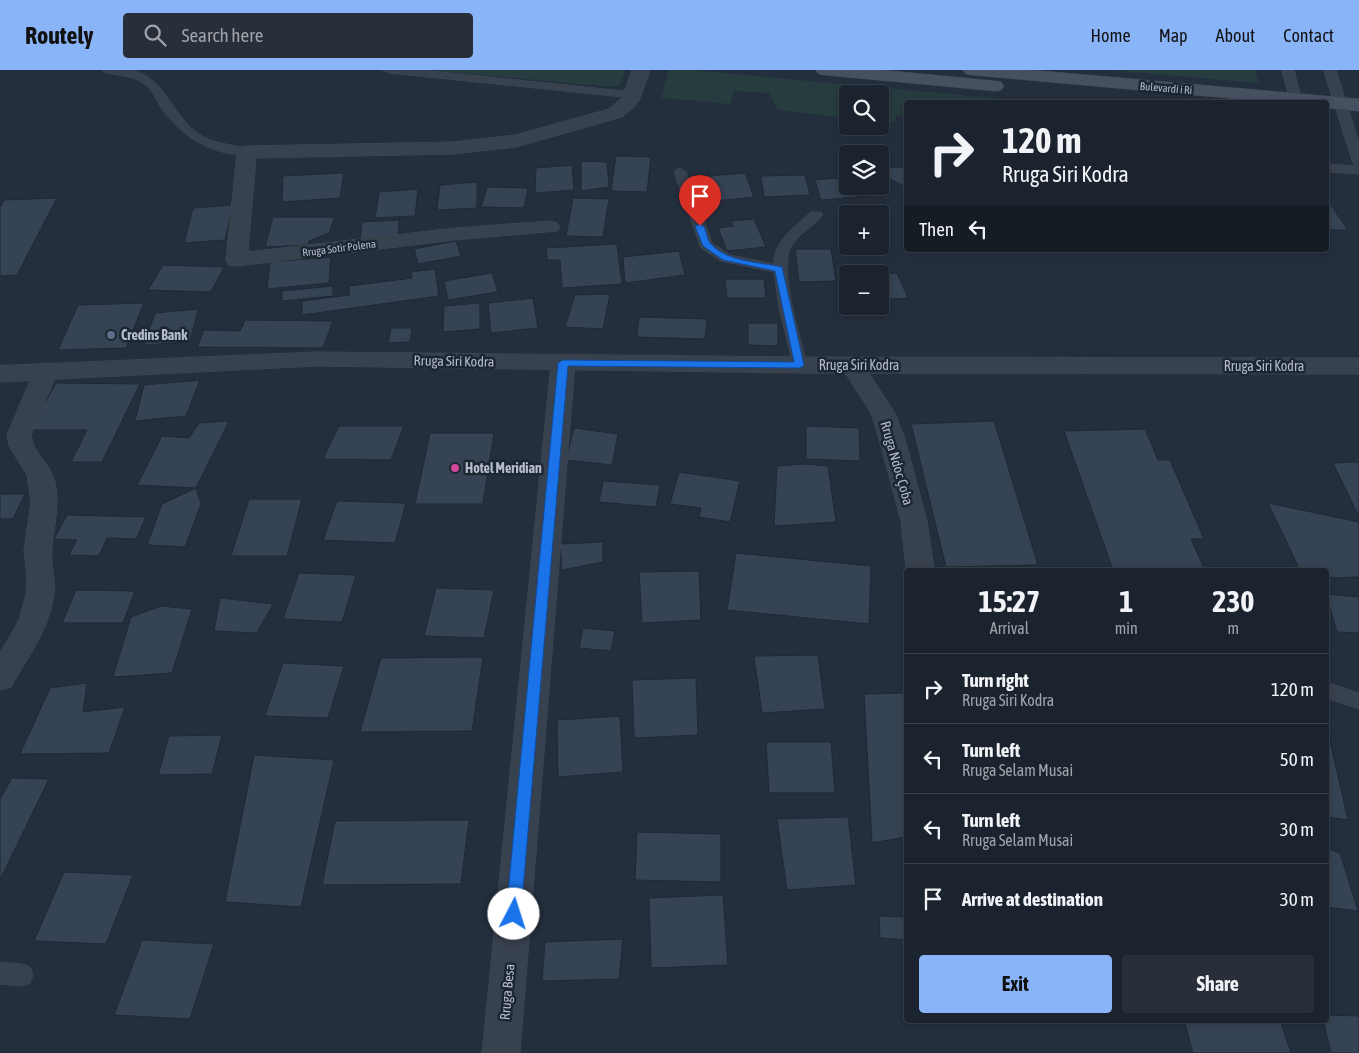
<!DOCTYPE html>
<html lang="en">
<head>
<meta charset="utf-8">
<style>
	:root { --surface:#1b232e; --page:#282f3a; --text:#f1f3f6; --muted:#a0a4aa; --line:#39404a; --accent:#8ab4f8 }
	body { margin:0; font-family:"Asap Condensed",sans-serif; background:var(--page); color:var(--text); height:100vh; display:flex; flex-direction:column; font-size:19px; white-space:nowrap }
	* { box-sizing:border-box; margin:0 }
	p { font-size:16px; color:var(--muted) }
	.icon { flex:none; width:28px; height:28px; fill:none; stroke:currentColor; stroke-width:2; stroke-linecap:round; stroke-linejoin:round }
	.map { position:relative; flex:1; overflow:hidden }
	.side { position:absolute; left:904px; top:498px; width:425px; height:455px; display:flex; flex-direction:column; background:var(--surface); border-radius:5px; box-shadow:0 2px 8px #0003,0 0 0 1px var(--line) }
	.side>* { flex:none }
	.top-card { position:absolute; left:904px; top:30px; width:425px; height:152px; border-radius:5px; box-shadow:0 2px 8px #0003,0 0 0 1px var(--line); background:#1b232e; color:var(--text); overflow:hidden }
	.buttons { position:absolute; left:839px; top:15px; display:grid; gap:10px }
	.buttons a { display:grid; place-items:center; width:50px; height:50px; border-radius:5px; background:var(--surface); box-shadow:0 2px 8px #0003,0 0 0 1px var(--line); font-size:25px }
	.pin { position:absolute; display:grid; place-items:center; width:42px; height:42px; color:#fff; margin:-51px -21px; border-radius:50% 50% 50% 0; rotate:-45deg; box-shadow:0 0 5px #0007 }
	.pin .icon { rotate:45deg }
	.me { position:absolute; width:55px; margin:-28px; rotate:5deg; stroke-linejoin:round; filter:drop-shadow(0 0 4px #0008) }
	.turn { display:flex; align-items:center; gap:18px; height:105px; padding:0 15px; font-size:22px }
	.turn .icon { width:65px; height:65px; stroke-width:2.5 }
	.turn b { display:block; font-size:35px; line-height:42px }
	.then { display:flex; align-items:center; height:48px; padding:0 15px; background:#0003; gap:10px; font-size:19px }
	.eta { display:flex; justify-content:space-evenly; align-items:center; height:85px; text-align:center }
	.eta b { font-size:30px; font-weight:700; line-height:35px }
	.button { display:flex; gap:10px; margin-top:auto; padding:10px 15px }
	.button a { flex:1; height:58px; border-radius:5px; background:var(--accent); color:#111; font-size:20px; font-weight:700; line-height:58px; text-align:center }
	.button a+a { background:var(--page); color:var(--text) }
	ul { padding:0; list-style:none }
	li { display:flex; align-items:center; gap:15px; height:70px; padding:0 15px; border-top:1px solid var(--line) }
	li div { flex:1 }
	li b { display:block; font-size:19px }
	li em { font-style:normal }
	header { display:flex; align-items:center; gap:30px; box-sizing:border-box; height:70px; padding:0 25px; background:var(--accent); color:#111 }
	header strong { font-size:24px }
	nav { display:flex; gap:28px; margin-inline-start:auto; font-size:18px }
	.search { width:350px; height:45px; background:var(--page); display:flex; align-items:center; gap:12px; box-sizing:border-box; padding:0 18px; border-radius:5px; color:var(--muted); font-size:19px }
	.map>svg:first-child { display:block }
</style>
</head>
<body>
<header>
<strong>Routely</strong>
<div class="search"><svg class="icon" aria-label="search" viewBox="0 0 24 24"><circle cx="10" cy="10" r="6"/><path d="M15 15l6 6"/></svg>Search here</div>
<nav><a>Home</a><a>Map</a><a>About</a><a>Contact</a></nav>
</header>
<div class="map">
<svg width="1359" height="983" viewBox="0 0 1359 983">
	<rect width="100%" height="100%" fill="#242f3e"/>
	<g fill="#263c3f">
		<polygon points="432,0 625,0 620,15 610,17"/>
		<polygon points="669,0 690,0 1036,32 906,32 906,46 896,45 895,52 880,51 880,24 848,24 847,48 778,40 769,23 734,21 730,34 661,28"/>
		<polygon points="1109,0 1255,0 1259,13"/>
	</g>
	<g fill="#364354" stroke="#1f2835">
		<polygon points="616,86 651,87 647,122 611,121"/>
		<polygon points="581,91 607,92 609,117 581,121"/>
		<polygon points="572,95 574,120 535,123 536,98"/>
		<polygon points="883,97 906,97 906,117 890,109"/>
		<polygon points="344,103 340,128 282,132 283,106"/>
		<polygon points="745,103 754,127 706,132 697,107"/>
		<polygon points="805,105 810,125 764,127 761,106"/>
		<polygon points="848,107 848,116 864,116 868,126 821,130 815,110"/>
		<polygon points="477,112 477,138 437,140 440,115"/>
		<polygon points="487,117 528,118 524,138 481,137"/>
		<polygon points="418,119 415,146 375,148 379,122"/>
		<polygon points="57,128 17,205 0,206 0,137 4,130"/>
		<polygon points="573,128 609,129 603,167 566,166"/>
		<polygon points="1326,128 1348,160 1326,160"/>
		<polygon points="884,133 890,160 880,160 880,144 849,144 847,134"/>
		<polygon points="233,135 225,170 184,173 193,138"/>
		<polygon points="273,147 335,147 329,163 309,171 308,175 265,177"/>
		<polygon points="754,149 766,177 727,181 718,158 733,156 731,151"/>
		<polygon points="399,150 398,166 360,169 362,152"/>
		<polygon points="456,171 461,186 418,194 414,179"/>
		<polygon points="617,174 622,214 562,218 560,190 547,190 546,178"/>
		<polygon points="795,179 831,179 836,211 799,212"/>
		<polygon points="679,181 685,205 625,213 623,187"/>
		<polygon points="331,187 329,213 267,219 270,192"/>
		<polygon points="163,195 224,197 211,222 148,220"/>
		<polygon points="435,199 439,226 302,245 302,231 349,225 349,216 412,208 411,202"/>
		<polygon points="492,203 498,222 448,230 444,211"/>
		<polygon points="897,203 908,228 880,230 880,204"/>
		<polygon points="725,209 764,209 766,228 727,228"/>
		<polygon points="333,216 333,226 282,231 282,221"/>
		<polygon points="610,224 603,259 565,257 575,225"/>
		<polygon points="533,228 538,258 491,263 488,233"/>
		<polygon points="144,233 126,278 58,280 78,235"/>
		<polygon points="480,233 480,259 443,262 444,236"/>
		<polygon points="198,239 190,272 144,275 155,243"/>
		<polygon points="639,247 707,249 705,269 637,267"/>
		<polygon points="245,250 333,251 323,278 197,277 204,260 240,261"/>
		<polygon points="748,253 778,253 778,276 748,275"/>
		<polygon points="391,258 412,258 410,272 388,273"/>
		<polygon points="200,310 186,346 135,351 144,315"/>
		<polygon points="56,313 140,314 102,392 71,392 87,360 30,360"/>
		<polygon points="229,351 196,418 137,415 162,366 189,368 199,353"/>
		<polygon points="994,351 1038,495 946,497 911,354"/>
		<polygon points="339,356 404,356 391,390 323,389"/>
		<polygon points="806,356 859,358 860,391 806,389"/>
		<polygon points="574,358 618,364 612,395 566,390"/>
		<polygon points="1145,359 1158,390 1170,390 1204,469 1191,469 1204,498 1113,500 1064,361"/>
		<polygon points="430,363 494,363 483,434 415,434"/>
		<polygon points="1359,392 1359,447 1333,393"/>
		<polygon points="805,394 828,396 836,452 774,456 777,396"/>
		<polygon points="679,402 740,411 730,452 699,447 701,438 670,434"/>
		<polygon points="603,411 660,415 656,437 599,432"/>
		<polygon points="196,418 201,434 185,477 147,475 162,434"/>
		<polygon points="25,424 13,449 0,449 0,424"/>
		<polygon points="249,429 302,429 287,486 231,486"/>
		<polygon points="337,431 406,433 395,473 323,470"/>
		<polygon points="1268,433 1359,452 1359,507 1326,508 1326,500 1300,500"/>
		<polygon points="67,445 146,447 136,469 107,468 99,486 69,485 77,470 54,469"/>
		<polygon points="603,472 603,492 562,500 560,474"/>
		<polygon points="736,483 871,496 869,554 727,540"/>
		<polygon points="699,501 701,550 642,553 639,502"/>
		<polygon points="299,503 356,505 342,552 283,549"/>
		<polygon points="436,518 494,520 484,568 424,566"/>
		<polygon points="76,520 135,521 123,553 62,553"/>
		<polygon points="1326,524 1359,527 1359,563 1337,562"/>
		<polygon points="220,528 273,534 257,563 214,561"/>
		<polygon points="161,536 192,539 172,603 113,607 131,547"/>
		<polygon points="583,558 615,561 611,581 579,578"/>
		<polygon points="818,585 825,639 762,643 754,586"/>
		<polygon points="483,587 472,661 360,662 381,588"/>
		<polygon points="283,593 344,596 328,648 265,646"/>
		<polygon points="696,608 698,665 634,668 632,610"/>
		<polygon points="87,613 83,642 125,637 109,683 20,684 50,618"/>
		<polygon points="906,623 906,767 872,773 864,624"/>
		<polygon points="620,646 623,702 558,707 557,650"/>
		<polygon points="1326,653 1348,750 1326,747"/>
		<polygon points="222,665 212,704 158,705 169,666"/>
		<polygon points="766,672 831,672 835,723 769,723"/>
		<polygon points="254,685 334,690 301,837 225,832"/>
		<polygon points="12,708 49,709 0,810 0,729"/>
		<polygon points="848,747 856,815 787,820 777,749"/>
		<polygon points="469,750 461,814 322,815 335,751"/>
		<polygon points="637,762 721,764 721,812 635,810"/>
		<polygon points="1326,778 1340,783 1358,841 1326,837"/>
		<polygon points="64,802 133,805 106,874 34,871"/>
		<polygon points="723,825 728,895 651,898 649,828"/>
		<polygon points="879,846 906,847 906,870 880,868"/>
		<polygon points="623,869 619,909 542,911 545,872"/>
		<polygon points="142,870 214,874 190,949 114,945"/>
		<polygon points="1326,945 1359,946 1359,983 1331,983 1323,950 1326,950"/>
		<polygon points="1184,950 1280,950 1291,983 1193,983"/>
	</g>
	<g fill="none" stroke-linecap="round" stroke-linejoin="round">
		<defs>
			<g id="service">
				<path d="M 102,0 C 111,0 121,0 130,0 C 164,6 171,43 196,62 C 213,75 232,74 251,79 L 253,82 C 248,88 239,85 231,84 C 200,78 178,62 160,36 C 155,28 152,19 145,14 C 132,5 118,6 104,2 Z"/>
				<polygon points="383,0 422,0 633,22 639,25 633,28 389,3"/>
				<polygon points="1282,0 1294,0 1302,32 1291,32"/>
				<polygon points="1324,0 1336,0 1359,73 1359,104 1326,102 1326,94 1356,96 1353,93"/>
				<path d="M 680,98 L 686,102 L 712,173 L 730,185 L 774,194 C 774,170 795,157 811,142 L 821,142 L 823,145 C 814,156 800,163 792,175 C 777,197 801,269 807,295 L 805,298 L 795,298 L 793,295 L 779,237 L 774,202 L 721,191 L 701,178 L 674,102 Z"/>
				<polygon points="1326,612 1359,623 1359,639 1326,628"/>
				<polygon points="0,892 22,894 30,897 33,905 30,913 22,916 0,914"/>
			</g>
			<g id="minor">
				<polygon points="632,0 650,0 640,29 633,38 622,47 516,77 453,84 256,88 248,182 455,158 550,151 557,153 560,157 557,161 455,170 237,196 229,195 226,190 237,82 240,78 247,76 453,72 515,65 609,39 622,28"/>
				<polygon points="563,286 571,288 575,293 520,983 482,983 551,293 555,288"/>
				<polygon points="852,287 860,290 895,343 905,369 927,451 934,500 906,500 901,451 879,369 871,343 840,295 844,290"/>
				<path d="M 46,293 L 54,296 L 58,301 L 31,365 C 33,383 51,394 55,412 C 60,434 54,456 52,477 C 50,493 56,508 54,523 C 51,557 27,588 11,617 L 0,620 L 0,583 L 19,550 L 26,524 L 27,507 L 24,481 L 31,432 L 27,405 L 9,376 L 7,365 L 34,301 L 38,296 Z"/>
			</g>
			<polygon id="tertiary" points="317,282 800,287 1359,288 1359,304 800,303 317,296 0,312 0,296"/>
			<g id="secondary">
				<polygon points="816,0 882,0 995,11 1001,12 1004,16 1001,20 995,21 825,5 819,4"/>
				<polygon points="963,0 1031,0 1359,29 1359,41 1326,38 1326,32 1271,32 972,5 966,4"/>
			</g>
		</defs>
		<use href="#service" stroke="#414a57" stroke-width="1"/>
		<use href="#minor" stroke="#414a57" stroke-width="1"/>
		<use href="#tertiary" stroke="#414a57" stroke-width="1"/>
		<use href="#secondary" stroke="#414a57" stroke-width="1"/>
		<use href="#service" fill="#38414e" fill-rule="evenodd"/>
		<use href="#minor" fill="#38414e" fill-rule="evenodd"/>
		<use href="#tertiary" fill="#38414e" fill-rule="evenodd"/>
		<use href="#secondary" fill="#465061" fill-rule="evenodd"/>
	</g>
	<path fill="#1a73e8" stroke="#114b97" d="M 700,154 C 708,157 705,168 711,174 C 727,192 760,192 782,197 L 804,295 L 800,298 L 568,296 L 521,844 L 519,849 L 514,851 L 509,849 L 506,844 L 558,293 L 563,290 L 794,292 L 775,201 L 723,190 L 703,176 L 695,156 Z"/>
	<circle fill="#5c6f8a" stroke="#1d2633" stroke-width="2" cx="111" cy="265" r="5"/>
	<circle fill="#d1479c" stroke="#1d2633" stroke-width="2" cx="455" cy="398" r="5"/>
	<g text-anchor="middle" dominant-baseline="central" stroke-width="5" stroke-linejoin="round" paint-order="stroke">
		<g font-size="11" fill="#b4bcc9" stroke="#1d2633">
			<text transform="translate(1166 18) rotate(5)">Bulevardi i Ri</text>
			<text transform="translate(339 178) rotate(-7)">Rruga Sotir Polena</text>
		</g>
		<g font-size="14" font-weight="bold" fill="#b4bcc9" stroke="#1d2633" text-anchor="start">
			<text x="121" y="265">Credins Bank</text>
			<text x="465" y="398">Hotel Meridian</text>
		</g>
		<g font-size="14" fill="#b4bcc9" stroke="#1d2633">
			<text transform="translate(454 291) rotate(1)">Rruga Siri Kodra</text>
			<text x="859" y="295">Rruga Siri Kodra</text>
			<text x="1264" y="296">Rruga Siri Kodra</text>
			<text transform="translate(897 393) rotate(74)">Rruga Ndoc Çoba</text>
			<text transform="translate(507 922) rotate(-85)">Rruga Besa</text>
		</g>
	</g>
</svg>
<div class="buttons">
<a><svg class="icon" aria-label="search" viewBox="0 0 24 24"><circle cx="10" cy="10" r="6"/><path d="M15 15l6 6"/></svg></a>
<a><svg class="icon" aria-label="layers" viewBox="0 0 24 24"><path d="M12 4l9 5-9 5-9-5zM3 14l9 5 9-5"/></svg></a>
<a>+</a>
<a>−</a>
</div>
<div class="pin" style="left:700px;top:156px;background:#d93025"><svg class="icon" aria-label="arrive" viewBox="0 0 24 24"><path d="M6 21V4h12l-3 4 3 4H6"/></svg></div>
<svg class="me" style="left:514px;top:844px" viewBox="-20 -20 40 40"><circle r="19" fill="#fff"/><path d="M0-13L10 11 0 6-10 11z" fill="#1a73e8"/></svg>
<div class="top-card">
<div class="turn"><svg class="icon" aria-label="right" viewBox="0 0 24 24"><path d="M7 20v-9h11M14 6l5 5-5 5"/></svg><div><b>120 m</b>Rruga Siri Kodra</div></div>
<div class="then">Then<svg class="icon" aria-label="left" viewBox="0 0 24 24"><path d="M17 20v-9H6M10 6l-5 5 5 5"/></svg></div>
</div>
<section class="side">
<div class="eta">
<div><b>15:27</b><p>Arrival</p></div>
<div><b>1</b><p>min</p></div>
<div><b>230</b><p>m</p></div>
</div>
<ul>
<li><svg class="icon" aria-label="right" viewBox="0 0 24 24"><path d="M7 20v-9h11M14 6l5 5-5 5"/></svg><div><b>Turn right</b><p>Rruga Siri Kodra</p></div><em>120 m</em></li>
<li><svg class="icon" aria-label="left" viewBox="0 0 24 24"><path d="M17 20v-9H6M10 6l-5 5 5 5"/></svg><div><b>Turn left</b><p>Rruga Selam Musai</p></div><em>50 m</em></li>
<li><svg class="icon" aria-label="left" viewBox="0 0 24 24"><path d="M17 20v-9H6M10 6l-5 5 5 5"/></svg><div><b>Turn left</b><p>Rruga Selam Musai</p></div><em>30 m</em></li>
<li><svg class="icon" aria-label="arrive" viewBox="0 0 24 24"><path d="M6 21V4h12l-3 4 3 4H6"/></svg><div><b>Arrive at destination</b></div><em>30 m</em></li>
</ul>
<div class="button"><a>Exit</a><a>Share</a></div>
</section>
</div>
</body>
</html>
